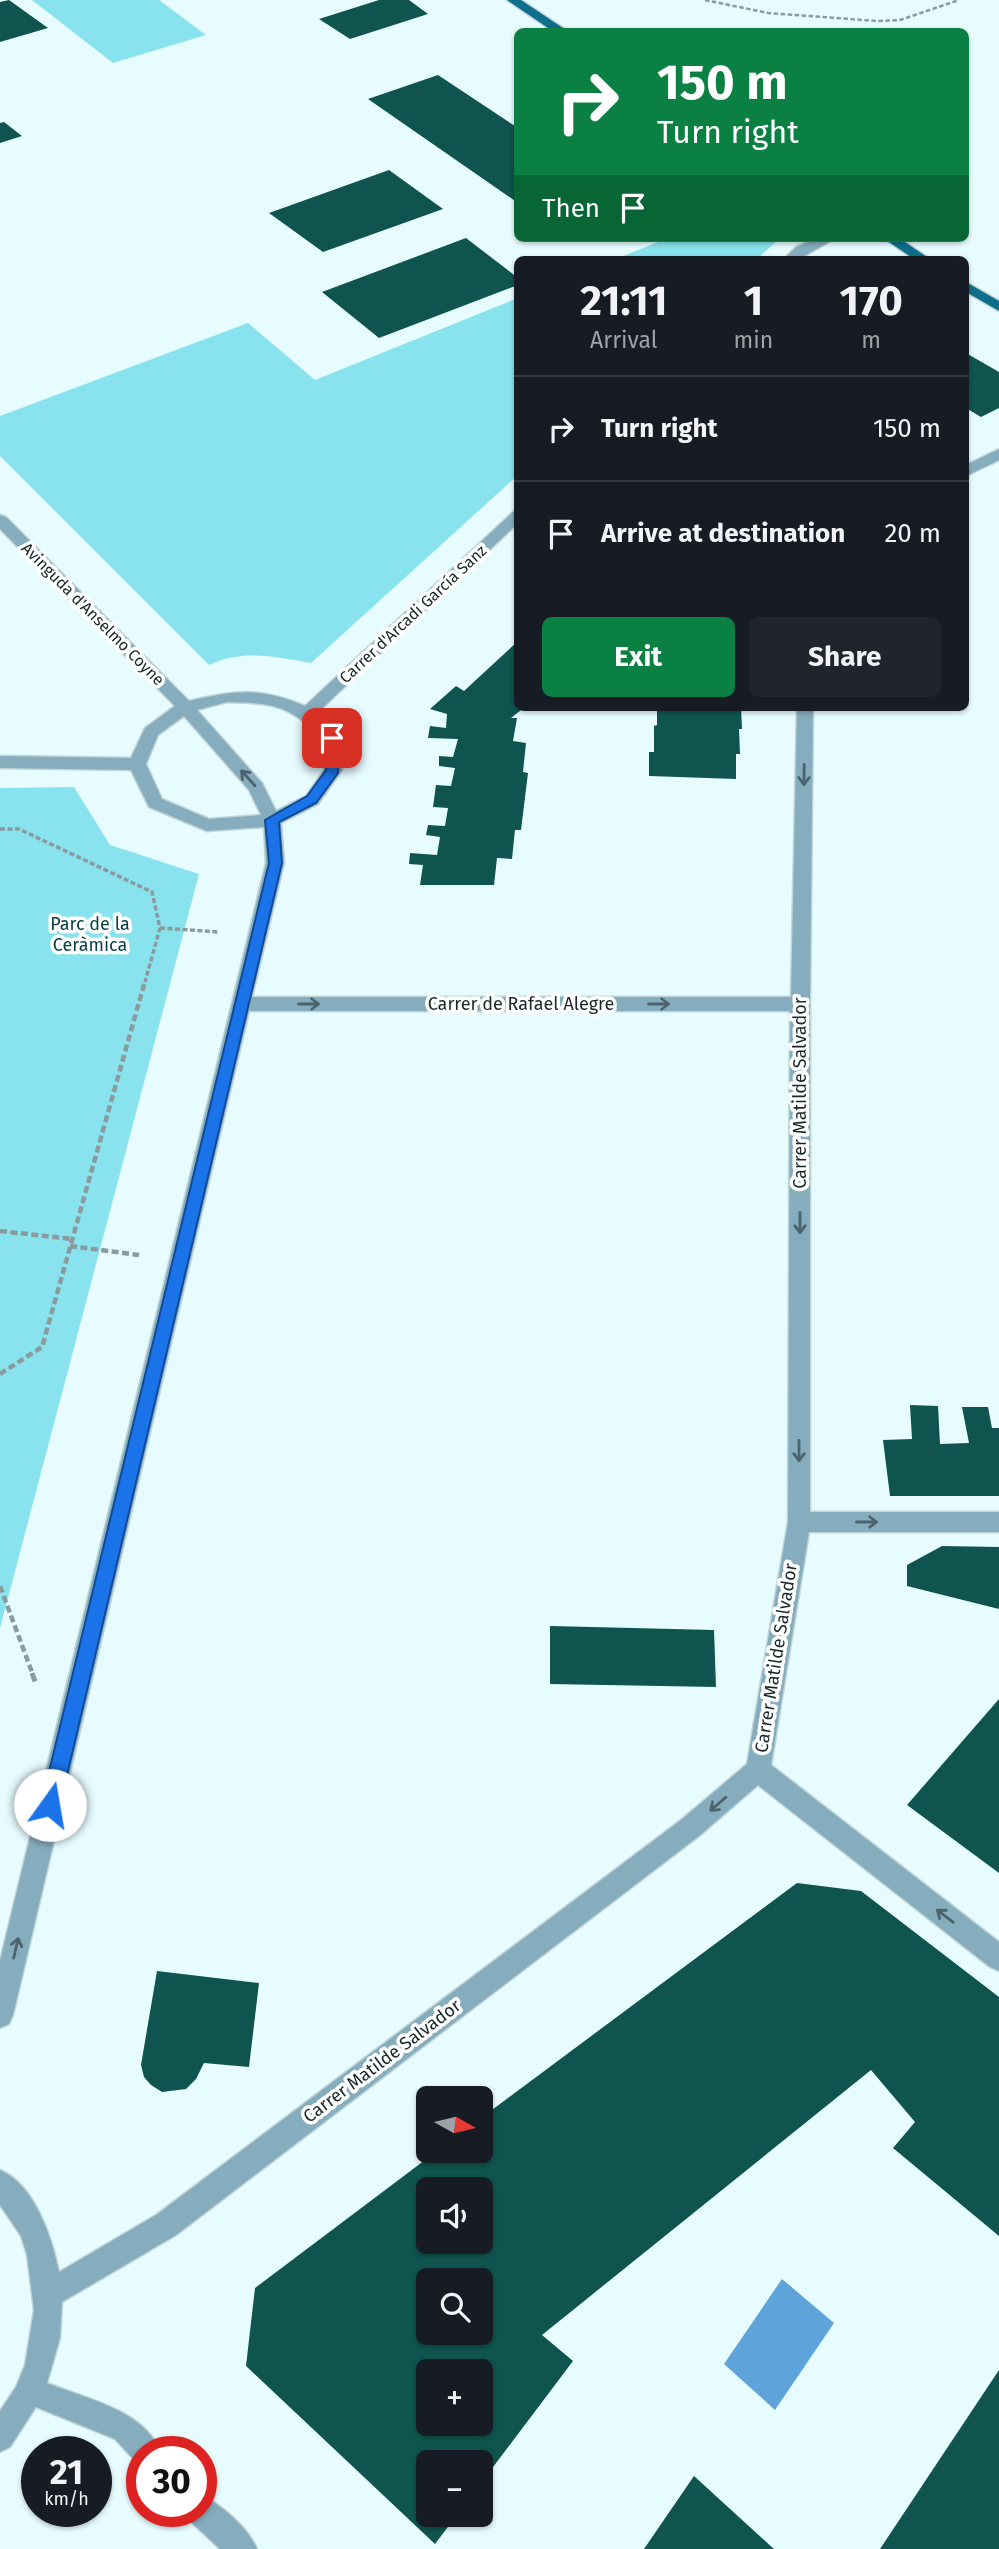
<!DOCTYPE html>
<html lang="en">
<head>
<meta charset="utf-8">
<style>
	:root { --surface:#171b24; --page:#20242c; --text:#f1f3f6; --muted:#9ea1a6; --line:#363941; --accent:#0b8043 }
	body { margin:0; font-family:"Fira Sans",sans-serif; background:var(--page); color:var(--text); height:100vh; display:flex; flex-direction:column; font-size:26px; white-space:nowrap }
	* { box-sizing:border-box; margin:0 }
	p { font-size:23px; color:var(--muted) }
	.icon { flex:none; width:38px; height:38px; fill:none; stroke:currentColor; stroke-width:2; stroke-linecap:round; stroke-linejoin:round }
	.map { position:relative; flex:1; overflow:hidden }
	.details { position:absolute; left:514px; top:256px; width:455px; height:455px; display:flex; flex-direction:column; background:var(--surface); border-radius:10px; box-shadow:0 2px 5px #0004 }
	.details>* { flex:none }
	.hud { position:absolute; left:514px; top:28px; width:455px; height:214px; border-radius:10px; box-shadow:0 2px 5px #0004; background:#0b8043; color:#fff; overflow:hidden }
	.needle { width:46px; rotate:98deg }
	.fabs { position:absolute; left:416px; top:2086px; display:grid; gap:14px }
	.fabs a { display:grid; place-items:center; width:77px; height:77px; border-radius:10px; background:var(--surface); box-shadow:0 2px 5px #0004; font-size:35px }
	.speed { position:absolute; left:21px; top:2436px; display:flex; gap:14px; font-size:35px; font-weight:700; text-align:center }
	.speed>* { display:grid; place-content:center; width:91px; height:91px; border-radius:50%; background:var(--surface); box-shadow:0 2px 5px #0004; line-height:1 }
	.speed small { font-size:18px; font-weight:400 }
	.speed .limit { border:10px solid #d22; background:#fff; color:#111 }
	.pin { position:absolute; display:grid; place-items:center; width:60px; height:60px; color:#fff; margin:-30px; border-radius:14px; box-shadow:0 4px 10px #0006 }
	.me { position:absolute; width:77px; margin:-38px; rotate:13deg; stroke-linejoin:round; filter:drop-shadow(0 0 5px #0008) }
	.turn { display:flex; align-items:center; gap:24px; height:147px; padding:0 28px; font-size:32px }
	.turn .icon { width:91px; height:91px; stroke-width:2.5 }
	.turn b { display:block; font-size:49px; line-height:60px }
	.then { display:flex; align-items:center; height:66px; padding:0 28px; background:#0003; gap:14px; font-size:26px }
	.eta { display:flex; justify-content:space-evenly; align-items:center; height:119px; text-align:center }
	.eta b { font-size:42px; font-weight:700; line-height:49px }
	.button { display:flex; gap:14px; margin-top:auto; padding:14px 28px }
	.button a { flex:1; height:80px; border-radius:10px; background:var(--accent); color:#fff; font-size:28px; font-weight:700; line-height:80px; text-align:center }
	.button a+a { background:var(--page); color:var(--text) }
	ul { padding:0; list-style:none }
	li { display:flex; align-items:center; gap:21px; height:105px; padding:0 28px; border-top:2px solid var(--line) }
	li div { flex:1 }
	li b { display:block; font-size:26px }
	li em { font-style:normal }
	.map>svg:first-child { display:block }
</style>
</head>
<body>
<div class="map">
<svg width="999" height="2549" viewBox="0 0 999 2549">
	<rect width="100%" height="100%" fill="#e7fcff"/>
	<g fill="#88e3ee">
		<polygon points="32,0 159,0 206,35 113,63"/>
		<polygon points="668,238 780,238 757,259 616,259"/>
		<path d="M 518,298 L 518,475 L 311,663 C 275,657 243,649 209,665 L 0,456 L 0,416 L 248,323 L 315,380 Z"/>
		<polygon points="74,787 110,845 199,874 0,1628 0,788"/>
	</g>
	<polygon fill="#5ea4db" points="782,2279 834,2323 775,2410 724,2364"/>
	<g fill="#0f544e" fill-rule="evenodd">
		<polygon points="9,0 48,28 0,42 0,2"/>
		<polygon points="379,0 409,0 428,14 350,39 319,19"/>
		<polygon points="438,75 518,128 518,203 368,99"/>
		<polygon points="4,122 22,136 0,143 0,123"/>
		<polygon points="389,170 443,209 323,252 269,213"/>
		<polygon points="466,238 518,278 518,285 379,338 322,292"/>
		<polygon points="966,353 999,372 999,408 981,417 966,408"/>
		<polygon points="518,641 518,707 525,707 511,718 517,718 513,741 526,743 523,772 528,773 521,830 515,830 512,859 497,858 494,885 420,885 423,865 409,864 410,853 437,855 440,837 426,835 428,825 445,826 448,808 433,807 436,785 451,786 455,768 439,766 439,756 453,757 458,739 428,738 430,726 446,728 447,714 430,709 456,686 464,691"/>
		<polygon points="657,707 741,707 742,729 739,729 740,754 736,754 736,779 649,776 649,752 654,752 654,726 657,725"/>
		<polygon points="910,1405 938,1406 940,1444 969,1443 962,1407 988,1407 992,1428 999,1428 999,1496 890,1496 883,1440 912,1439"/>
		<polygon points="942,1546 999,1547 999,1609 907,1586 907,1565"/>
		<polygon points="550,1626 714,1630 716,1687 550,1684"/>
		<polygon points="999,1699 999,1873 907,1805"/>
		<path d="M 797,1883 L 861,1891 L 999,1997 L 999,2236 L 893,2148 L 915,2122 L 871,2070 L 542,2335 L 573,2361 L 481,2483 L 481,2462 L 429,2462 L 429,2515 L 457,2515 L 435,2544 L 246,2366 L 255,2288 L 437,2151 L 481,2151 L 481,2118 ZM 429,2189 L 481,2189 L 481,2242 L 429,2242 ZM 429,2280 L 481,2280 L 481,2333 L 429,2333 ZM 429,2371 L 481,2371 L 481,2424 L 429,2424 Z"/>
		<polygon points="157,1971 259,1983 249,2067 204,2063 196,2079 186,2089 162,2092 151,2085 144,2077 141,2065"/>
		<polygon points="999,2370 999,2549 880,2549"/>
		<polygon points="694,2476 774,2549 644,2549"/>
	</g>
	<g fill="none" stroke-linecap="round" stroke-linejoin="round">
		<defs>
			<g id="minor">
				<polygon points="817,238 836,238 799,259 784,259 796,247"/>
				<polygon points="999,449 999,460 966,476 966,465"/>
				<path d="M 518,510 L 518,523 L 317,713 L 341,738 L 342,770 L 318,804 L 281,823 L 284,863 L 252,997 L 791,997 L 797,707 L 813,707 L 810,1004 L 810,1512 L 999,1512 L 999,1532 L 809,1532 L 771,1765 L 999,1942 L 999,1971 L 990,1967 L 758,1785 L 699,1836 L 176,2235 L 62,2302 L 60,2338 L 47,2383 C 86,2399 143,2409 161,2452 L 142,2452 L 142,2465 L 136,2462 L 115,2439 L 36,2407 L 10,2447 L 0,2452 L 0,2411 L 16,2387 L 25,2365 L 34,2310 L 27,2255 L 21,2236 L 0,2205 L 0,2170 C 35,2185 52,2238 59,2272 L 156,2215 L 681,1820 L 747,1764 L 788,1522 L 790,1011 L 249,1011 L 13,2015 L 9,2024 L 0,2028 L 0,1961 L 266,863 L 264,827 L 207,831 L 149,807 L 131,770 L 0,768 L 0,756 L 131,758 L 145,728 L 175,706 L 0,529 L 0,515 L 6,517 L 189,701 C 235,690 260,687 305,706 L 513,512 ZM 227,702 C 274,703 289,705 323,739 L 324,770 L 306,796 L 276,811 L 262,783 L 197,710 ZM 184,716 L 249,790 L 261,815 L 209,819 L 162,799 L 146,764 L 158,735 Z"/>
				<path d="M 201,2495 C 221,2504 249,2529 257,2549 L 220,2549 L 190,2521 L 187,2511 L 201,2511 Z"/>
			</g>
			<g id="major">
				<polygon points="507,0 521,0 569,32 554,32"/>
				<polygon points="883,238 899,238 930,259 914,259"/>
				<polygon points="966,282 999,301 999,311 966,292"/>
			</g>
		</defs>
		<use href="#minor" stroke="#c2d6d8" stroke-width="3"/>
		<use href="#major" stroke="#c2d6d8" stroke-width="3"/>
		<polyline stroke="#8a9b9e" stroke-width="2.5" stroke-dasharray="4.5 2.5" stroke-linecap="butt" points="705,0 768,13 877,21 900,20 959,0"/>
		<g stroke="#8a9b9e" stroke-width="3.5" stroke-dasharray="5 2.5" stroke-linecap="butt">
			<polyline points="0,829 19,829 152,892 160,928 145,982"/>
			<polyline points="160,928 219,932"/>
		</g>
		<g stroke="#8a9b9e" stroke-width="4.5" stroke-dasharray="7 3.5" stroke-linecap="butt">
			<polyline points="0,1231 72,1239"/>
			<polyline points="70,1246 139,1255"/>
			<polyline points="0,1374 42,1347 145,981"/>
			<polyline points="0,1586 33,1675"/>
		</g>
		<polyline stroke="#8a9b9e" stroke-width="5" stroke-dasharray="9 4.5" stroke-linecap="butt" points="32,1673 36,1684"/>
		<use href="#minor" fill="#86adbe" fill-rule="evenodd"/>
		<use href="#major" fill="#0e6e8b" fill-rule="evenodd"/>
	</g>
	<defs><path id="oneway-shaft" d="M-6 0H5M1.5-3L5.5 0L1.5 3" fill="none" stroke-width="1.6" stroke-linecap="round" stroke-linejoin="round" transform="scale(1.75)"/></defs>
	<g stroke="#4b636c">
		<use href="#oneway-shaft" transform="translate(804 775) rotate(91)"/>
		<use href="#oneway-shaft" transform="translate(248 778) rotate(-132)"/>
		<use href="#oneway-shaft" transform="translate(309 1004)"/>
		<use href="#oneway-shaft" transform="translate(659 1004)"/>
		<use href="#oneway-shaft" transform="translate(800 1223) rotate(90)"/>
		<use href="#oneway-shaft" transform="translate(799 1451) rotate(90)"/>
		<use href="#oneway-shaft" transform="translate(867 1522)"/>
		<use href="#oneway-shaft" transform="translate(718 1804) rotate(139)"/>
		<use href="#oneway-shaft" transform="translate(945 1916) rotate(-142)"/>
		<use href="#oneway-shaft" transform="translate(16 1948) rotate(-77)"/>
	</g>
	<polygon fill="#1a73e8" stroke="#114b97" stroke-width="2" points="332,734 338,738 338,773 316,803 279,822 282,863 60,1805 57,1811 50,1814 44,1811 41,1805 269,863 265,820 307,796 326,770 325,738"/>
	<g text-anchor="middle" dominant-baseline="central" stroke-width="7" stroke-linejoin="round" paint-order="stroke">
		<g font-size="16" fill="#1a2729" stroke="#fff">
			<text transform="translate(93 614) rotate(45)">Avinguda d'Anselmo Coyne</text>
			<text transform="translate(413 614) rotate(-43)">Carrer d'Arcadi García Sanz</text>
		</g>
		<g font-size="18" fill="#043e44" stroke="#fff">
			<text x="90" y="924">Parc de la<tspan x="90" dy="21">Ceràmica</tspan></text>
		</g>
		<g font-size="18" fill="#1a2729" stroke="#fff">
			<text x="521" y="1004">Carrer de Rafael Alegre</text>
			<text transform="translate(800 1093) rotate(-90)">Carrer Matilde Salvador</text>
			<text transform="translate(776 1658) rotate(-81)">Carrer Matilde Salvador</text>
			<text transform="translate(382 2061) rotate(-37)">Carrer Matilde Salvador</text>
		</g>
	</g>
</svg>
<div class="fabs">
<a><svg class="needle" viewBox="-14 -14 28 28"><path d="M0-13l5 13h-10z" fill="#e53935"/><path d="M0 13l5-13h-10z" fill="#9ea1a6"/></svg></a>
<a><svg class="icon" aria-label="sound" viewBox="0 0 24 24"><path d="M4 9h4l5-4v14l-5-4H4zM17 9q2 3 0 6"/></svg></a>
<a><svg class="icon" aria-label="search" viewBox="0 0 24 24"><circle cx="10" cy="10" r="6"/><path d="M15 15l6 6"/></svg></a>
<a>+</a>
<a>−</a>
</div>
<div class="speed"><div>21<small>km/h</small></div><div class="limit">30</div></div>
<div class="pin" style="left:332px;top:738px;background:#d93025"><svg class="icon" aria-label="arrive" viewBox="0 0 24 24"><path d="M6 21V4h12l-3 4 3 4H6"/></svg></div>
<svg class="me" style="left:50px;top:1805px" viewBox="-20 -20 40 40"><circle r="19" fill="#fff"/><path d="M0-13L10 11 0 6-10 11z" fill="#1a73e8"/></svg>
<div class="hud">
<div class="turn"><svg class="icon" aria-label="right" viewBox="0 0 24 24"><path d="M7 20v-9h11M14 6l5 5-5 5"/></svg><div><b>150 m</b>Turn right</div></div>
<div class="then">Then<svg class="icon" aria-label="arrive" viewBox="0 0 24 24"><path d="M6 21V4h12l-3 4 3 4H6"/></svg></div>
</div>
<section class="details">
<div class="eta">
<div><b>21:11</b><p>Arrival</p></div>
<div><b>1</b><p>min</p></div>
<div><b>170</b><p>m</p></div>
</div>
<ul>
<li><svg class="icon" aria-label="right" viewBox="0 0 24 24"><path d="M7 20v-9h11M14 6l5 5-5 5"/></svg><div><b>Turn right</b></div><em>150 m</em></li>
<li><svg class="icon" aria-label="arrive" viewBox="0 0 24 24"><path d="M6 21V4h12l-3 4 3 4H6"/></svg><div><b>Arrive at destination</b></div><em>20 m</em></li>
</ul>
<div class="button"><a>Exit</a><a>Share</a></div>
</section>
</div>
</body>
</html>
